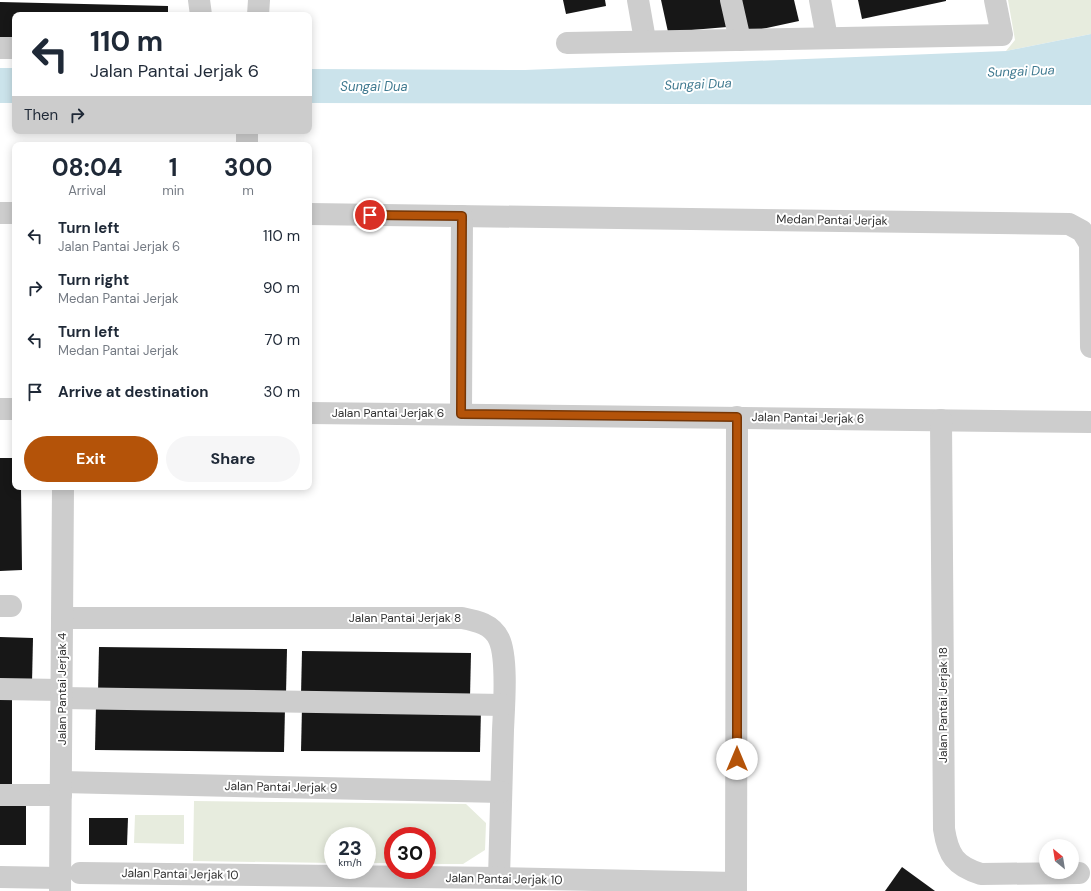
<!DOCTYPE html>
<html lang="en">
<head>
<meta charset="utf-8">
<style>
	:root { --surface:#fff; --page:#f6f6f7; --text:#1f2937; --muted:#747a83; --accent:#b45309 }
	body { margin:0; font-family:"DM Sans",sans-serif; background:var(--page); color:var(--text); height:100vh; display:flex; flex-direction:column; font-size:15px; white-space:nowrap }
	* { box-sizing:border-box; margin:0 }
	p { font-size:13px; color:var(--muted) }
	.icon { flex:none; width:22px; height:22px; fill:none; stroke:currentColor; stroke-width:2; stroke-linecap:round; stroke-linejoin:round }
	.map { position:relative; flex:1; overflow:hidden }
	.panel { position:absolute; left:12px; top:142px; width:300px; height:348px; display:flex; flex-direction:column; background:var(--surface); border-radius:8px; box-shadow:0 2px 10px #0003 }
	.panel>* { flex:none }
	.banner { position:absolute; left:12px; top:12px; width:300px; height:122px; border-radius:8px; box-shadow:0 2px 10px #0003; background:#fff; color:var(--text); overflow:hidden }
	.needle { width:26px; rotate:330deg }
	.buttons { position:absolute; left:1039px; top:839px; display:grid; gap:8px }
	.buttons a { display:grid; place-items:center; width:40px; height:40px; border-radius:50%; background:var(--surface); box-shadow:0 2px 10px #0003; font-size:20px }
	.speed { position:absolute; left:324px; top:827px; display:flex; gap:8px; font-size:20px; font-weight:700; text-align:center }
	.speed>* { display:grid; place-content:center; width:52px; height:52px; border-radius:50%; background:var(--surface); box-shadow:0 2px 10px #0003; line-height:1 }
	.speed small { font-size:10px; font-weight:400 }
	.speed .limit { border:6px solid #d22; background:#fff; color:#111 }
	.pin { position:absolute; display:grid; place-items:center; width:34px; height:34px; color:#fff; margin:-17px; border:2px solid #fff; border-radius:50%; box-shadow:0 1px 4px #0007 }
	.me { position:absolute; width:44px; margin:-22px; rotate:0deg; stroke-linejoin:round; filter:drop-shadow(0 0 3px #0008) }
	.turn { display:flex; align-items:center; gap:14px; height:84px; padding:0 12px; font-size:18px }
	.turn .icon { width:52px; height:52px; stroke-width:2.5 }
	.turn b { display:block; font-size:28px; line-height:34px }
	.then { display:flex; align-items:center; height:38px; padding:0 12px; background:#0003; gap:8px; font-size:15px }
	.eta { display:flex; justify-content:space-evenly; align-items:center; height:68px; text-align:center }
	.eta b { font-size:24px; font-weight:700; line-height:28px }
	.cta { display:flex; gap:8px; margin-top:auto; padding:8px 12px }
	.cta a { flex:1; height:46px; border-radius:24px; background:var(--accent); color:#fff; font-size:16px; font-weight:700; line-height:46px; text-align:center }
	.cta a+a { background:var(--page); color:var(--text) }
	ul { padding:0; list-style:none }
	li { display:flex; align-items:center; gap:12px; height:52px; padding:0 12px }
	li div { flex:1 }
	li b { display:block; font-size:15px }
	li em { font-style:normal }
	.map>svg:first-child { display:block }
</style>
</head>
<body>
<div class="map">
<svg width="1091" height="891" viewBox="0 0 1091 891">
	<rect width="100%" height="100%" fill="#fff"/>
	<g fill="#e7ecde">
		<polygon points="1008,0 1091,0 1091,34 1006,51 1015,40"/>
		<polygon points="194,801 466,804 486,823 485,850 463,864 427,864 427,836 393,836 393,863 367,863 367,836 333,836 333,863 193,861"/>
		<polygon points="135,815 184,815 184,844 134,843"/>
	</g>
	<g fill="#cbe3eb">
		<polygon points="1091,34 1091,105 309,103 309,69 525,70 1006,51"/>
		<rect x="0" y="68" width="15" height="35"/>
	</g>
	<g fill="#171717">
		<polygon points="563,0 605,0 606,6 566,14"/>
		<polygon points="661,0 721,0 727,27 668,32"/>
		<polygon points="736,0 794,0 799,21 743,33"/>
		<polygon points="858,0 946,0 946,1 862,19"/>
		<polygon points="0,2 168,6 168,15 15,15 15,40 0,39"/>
		<polygon points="0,458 15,458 15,487 21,487 22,570 0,571"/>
		<polygon points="0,637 33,638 32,683 0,683"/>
		<polygon points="99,647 287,649 286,694 98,692"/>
		<polygon points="302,651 471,653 470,697 301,695"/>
		<polygon points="12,692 12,789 0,789 0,693"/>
		<polygon points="96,705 285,708 284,752 95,750"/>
		<polygon points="302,707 481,709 480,752 301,751"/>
		<rect x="0" y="799" width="26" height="46"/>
		<polygon points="89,818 128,818 127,845 89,845"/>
		<polygon points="902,867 935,891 885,891"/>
	</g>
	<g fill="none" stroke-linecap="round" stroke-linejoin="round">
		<g stroke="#cdcdcd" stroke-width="22">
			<polyline points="199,0 201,15"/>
			<polyline points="638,0 645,40"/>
			<polyline points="731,0 740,40"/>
			<polyline points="820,0 827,38"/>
			<polyline points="258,15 259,0"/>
			<polyline points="567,43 1002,35 995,0"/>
			<polyline points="0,48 15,48"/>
			<polyline points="247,145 247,131"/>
			<polyline points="0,213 15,213"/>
			<polyline points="309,214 1069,224 1082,231 1090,244 1091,347"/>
			<polyline points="0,409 15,409"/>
			<polyline points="309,413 1091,422"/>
			<polyline points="461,414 462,216"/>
			<path d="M 941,420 L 944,829 C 948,855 955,866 981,874 L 1079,873"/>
			<polyline points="0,606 11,606"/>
			<path d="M 62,618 L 462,618 C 477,621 492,624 499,639 C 508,658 504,707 503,730 C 502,779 500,829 499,878"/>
			<polyline points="0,689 61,690"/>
			<polyline points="62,698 504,705"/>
			<polyline points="61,782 501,792"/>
			<polyline points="0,795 61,795"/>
			<polyline points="80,873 499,878 736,883"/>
			<polyline points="0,877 60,878"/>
			<polyline points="60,891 63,487"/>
			<polyline points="736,891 737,417"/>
		</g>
	</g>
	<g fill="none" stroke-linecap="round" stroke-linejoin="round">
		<defs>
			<polyline id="route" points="370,215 462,216 461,414 737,417 737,759"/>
		</defs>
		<use href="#route" stroke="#753606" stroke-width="10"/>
		<use href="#route" stroke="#b45309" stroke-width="7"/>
	</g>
	<g text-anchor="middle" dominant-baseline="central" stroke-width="4" stroke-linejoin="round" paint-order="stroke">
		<g font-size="12" fill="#303030" stroke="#fff">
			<text transform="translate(832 220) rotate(1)">Medan Pantai Jerjak</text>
			<text x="388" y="413">Jalan Pantai Jerjak 6</text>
			<text transform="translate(808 418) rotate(1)">Jalan Pantai Jerjak 6</text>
			<text x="405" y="618">Jalan Pantai Jerjak 8</text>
			<text transform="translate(62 689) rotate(-90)">Jalan Pantai Jerjak 4</text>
			<text transform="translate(943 705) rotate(-90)">Jalan Pantai Jerjak 18</text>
			<text transform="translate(281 787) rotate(1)">Jalan Pantai Jerjak 9</text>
			<text transform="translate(180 874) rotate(1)">Jalan Pantai Jerjak 10</text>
			<text transform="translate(504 879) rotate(1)">Jalan Pantai Jerjak 10</text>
		</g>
		<g font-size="13" font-style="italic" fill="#407a90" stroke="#fff">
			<text transform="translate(1021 71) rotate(-2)">Sungai Dua</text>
			<text transform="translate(698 84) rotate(-2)">Sungai Dua</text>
			<text x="374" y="86">Sungai Dua</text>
		</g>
	</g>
</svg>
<div class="buttons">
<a><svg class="needle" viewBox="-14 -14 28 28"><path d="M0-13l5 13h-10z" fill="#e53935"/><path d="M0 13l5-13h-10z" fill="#747a83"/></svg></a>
</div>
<div class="speed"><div>23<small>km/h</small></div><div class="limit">30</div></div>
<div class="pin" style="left:370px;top:215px;background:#d93025"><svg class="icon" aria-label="arrive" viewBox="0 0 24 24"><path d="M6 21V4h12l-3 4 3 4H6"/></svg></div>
<svg class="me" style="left:737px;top:759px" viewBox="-20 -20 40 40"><circle r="19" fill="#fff"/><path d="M0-13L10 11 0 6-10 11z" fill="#b45309"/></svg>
<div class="banner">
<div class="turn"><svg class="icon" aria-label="left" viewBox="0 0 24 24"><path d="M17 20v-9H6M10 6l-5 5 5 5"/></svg><div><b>110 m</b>Jalan Pantai Jerjak 6</div></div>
<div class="then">Then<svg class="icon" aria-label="right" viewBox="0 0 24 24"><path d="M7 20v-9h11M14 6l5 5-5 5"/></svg></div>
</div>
<section class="panel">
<div class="eta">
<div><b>08:04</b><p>Arrival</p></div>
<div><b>1</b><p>min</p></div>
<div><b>300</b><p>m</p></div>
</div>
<ul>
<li><svg class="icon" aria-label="left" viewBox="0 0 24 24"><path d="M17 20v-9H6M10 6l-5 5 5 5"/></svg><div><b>Turn left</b><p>Jalan Pantai Jerjak 6</p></div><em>110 m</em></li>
<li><svg class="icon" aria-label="right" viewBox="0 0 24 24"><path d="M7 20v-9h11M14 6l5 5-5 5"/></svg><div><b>Turn right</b><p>Medan Pantai Jerjak</p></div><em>90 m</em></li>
<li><svg class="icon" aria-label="left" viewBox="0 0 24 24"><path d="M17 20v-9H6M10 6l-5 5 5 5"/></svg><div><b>Turn left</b><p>Medan Pantai Jerjak</p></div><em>70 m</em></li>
<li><svg class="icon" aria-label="arrive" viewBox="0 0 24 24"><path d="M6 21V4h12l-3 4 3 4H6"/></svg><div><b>Arrive at destination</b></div><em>30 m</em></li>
</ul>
<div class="cta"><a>Exit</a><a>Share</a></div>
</section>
</div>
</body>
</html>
